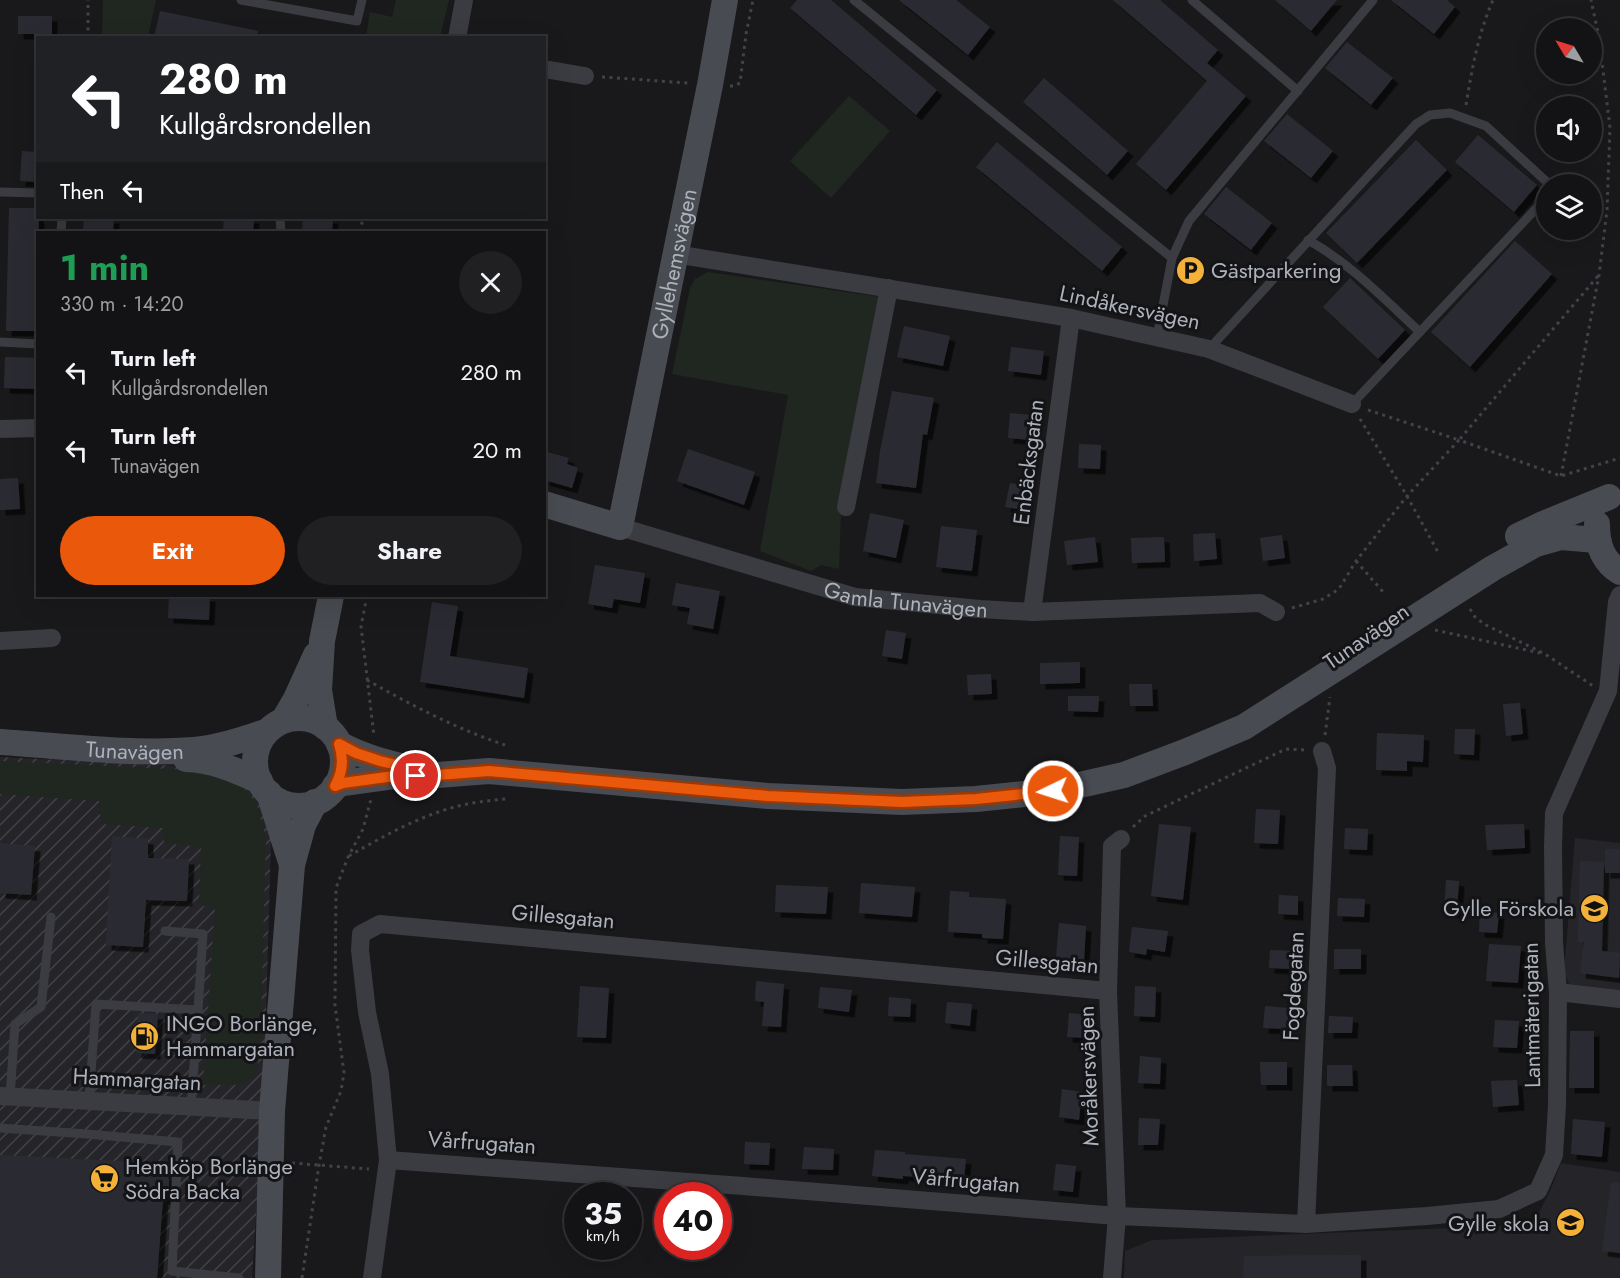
<!DOCTYPE html>
<html lang="en">
<head>
<meta charset="utf-8">
<style>
	:root { --surface:#131315; --page:#202022; --text:#f1f3f6; --muted:#9d9ea0; --line:#323234; --accent:#ea580c }
	body { margin:0; font-family:Jost,sans-serif; background:var(--page); color:var(--text); height:100vh; display:flex; flex-direction:column; font-size:22px; white-space:nowrap }
	* { box-sizing:border-box; margin:0 }
	p { font-size:20px; color:var(--muted) }
	.icon { flex:none; width:33px; height:33px; fill:none; stroke:currentColor; stroke-width:2; stroke-linecap:round; stroke-linejoin:round }
	.map { position:relative; flex:1; overflow:hidden }
	.details { position:absolute; left:36px; top:231px; width:510px; height:366px; display:flex; flex-direction:column; background:var(--surface); border-radius:0px; box-shadow:0 6px 24px #0002,0 0 0 2px var(--line) }
	.details>* { flex:none }
	.hud { position:absolute; left:36px; top:36px; width:510px; height:183px; border-radius:0px; box-shadow:0 6px 24px #0002,0 0 0 2px var(--line); background:#202124; color:#fff; overflow:hidden }
	.needle { width:39px; rotate:308deg }
	.buttons { position:absolute; left:1536px; top:18px; display:grid; gap:12px }
	.buttons a { display:grid; place-items:center; width:66px; height:66px; border-radius:50%; background:var(--surface); box-shadow:0 6px 24px #0002,0 0 0 2px var(--line); font-size:30px }
	.speed { position:absolute; left:564px; top:1182px; display:flex; gap:12px; font-size:30px; font-weight:700; text-align:center }
	.speed>* { display:grid; place-content:center; width:78px; height:78px; border-radius:50%; background:var(--surface); box-shadow:0 6px 24px #0002,0 0 0 2px var(--line); line-height:1 }
	.speed small { font-size:15px; font-weight:400 }
	.speed .limit { border:9px solid #d22; background:#fff; color:#111 }
	.pin { position:absolute; display:grid; place-items:center; width:51px; height:51px; color:#fff; margin:-26px; border:3px solid #fff; border-radius:50%; box-shadow:0 2px 6px #0007 }
	.me { position:absolute; width:66px; margin:-33px; rotate:266deg; stroke-linejoin:round; filter:drop-shadow(0 0 4px #0008) }
	.turn { display:flex; align-items:center; gap:21px; height:126px; padding:0 24px; font-size:27px }
	.turn .icon { width:78px; height:78px; stroke-width:2.5 }
	.turn b { display:block; font-size:42px; line-height:51px }
	.then { display:flex; align-items:center; height:57px; padding:0 24px; background:#0003; gap:12px; font-size:22px }
	.round { display:grid; place-items:center; flex:none; width:63px; height:63px; border-radius:32px; background:var(--page) }
	.head { display:flex; align-items:center; justify-content:space-between; height:102px; padding:0 24px }
	h1 { font-size:36px; font-weight:700; line-height:45px; color:#1e9e55 }
	.cta { display:flex; gap:12px; margin-top:auto; padding:12px 24px }
	.cta a { flex:1; height:69px; border-radius:36px; background:var(--accent); color:#fff; font-size:24px; font-weight:700; line-height:69px; text-align:center }
	.cta a+a { background:var(--page); color:var(--text) }
	ul { padding:0; list-style:none }
	li { display:flex; align-items:center; gap:18px; height:78px; padding:0 24px }
	li div { flex:1 }
	li b { display:block; font-size:22px }
	li em { font-style:normal }
	.map>svg:first-child { display:block }
</style>
</head>
<body>
<div class="map">
<svg width="1620" height="1278" viewBox="0 0 1620 1278">
	<defs>
		<pattern id="industrial-furrows" width="10" height="10" patternUnits="userSpaceOnUse" patternTransform="scale(1.5)"><rect width="10" height="10" fill="#252529"/><path d="M-1 1l2-2M0 10L10 0M9 11l2-2" fill="none" stroke="#424246"/></pattern>
		<filter id="shadow"><feDropShadow dx="5.5" dy="5.5" stdDeviation="0" flood-color="#0009"/></filter>
	</defs>
	<rect width="100%" height="100%" fill="#19191c"/>
	<g fill="#252529">
		<polygon points="1575,838 1620,843 1620,990 1569,984 1564,972"/>
		<polygon points="1561,1163 1620,1172 1620,1278 1124,1278 1125,1251 1152,1240 1503,1226 1535,1220 1550,1191"/>
	</g>
	<polygon fill="url(#industrial-furrows)" points="0,757 219,768 245,778 259,796 271,840 264,1089 252,1278 0,1278"/>
	<g fill="#1f2720">
		<polygon points="103,0 156,0 148,37 102,37"/>
		<polygon points="396,0 449,0 440,37 366,37 370,12 392,17"/>
		<polygon points="849,96 890,131 831,198 790,161"/>
		<polygon points="708,272 880,297 841,510 839,569 821,565 811,571 760,551 788,395 672,374 690,288 695,279"/>
		<polygon points="0,761 213,771 239,782 257,804 266,838 260,1056 253,1077 236,1085 203,1085 215,907 199,906 201,847 164,843 163,828 101,824 99,801 0,794"/>
	</g>
	<g fill="#2c2c30" filter="url(#shadow)">
		<polygon points="797,0 831,0 937,90 916,115 790,8"/>
		<polygon points="899,0 956,0 990,27 968,55"/>
		<polygon points="1113,0 1160,0 1218,50 1207,63 1246,96 1166,190 1136,164 1207,81"/>
		<polygon points="1275,0 1337,0 1311,31"/>
		<polygon points="1391,0 1447,0 1455,7 1434,34"/>
		<polygon points="160,11 258,31 257,38 154,38"/>
		<rect x="18" y="16" width="34" height="18"/>
		<polygon points="1347,42 1393,78 1371,105 1325,68"/>
		<polygon points="1044,78 1128,151 1107,175 1023,102"/>
		<polygon points="1287,114 1333,151 1311,178 1264,141"/>
		<polygon points="1478,135 1537,185 1514,212 1455,162"/>
		<polygon points="1416,140 1447,170 1357,263 1326,233"/>
		<polygon points="997,142 1122,247 1102,271 976,167"/>
		<polygon points="22,151 38,152 38,182 20,181"/>
		<polygon points="1226,187 1272,223 1251,250 1204,214"/>
		<polygon points="9,208 38,208 38,218 39,218 36,331 6,331"/>
		<polygon points="84,218 114,218 113,232 83,232"/>
		<polygon points="224,218 254,218 253,232 223,232"/>
		<polygon points="303,218 333,218 332,232 302,232"/>
		<polygon points="1515,241 1552,274 1470,367 1431,332"/>
		<polygon points="1350,278 1405,330 1378,359 1323,307"/>
		<polygon points="904,326 950,336 943,366 897,357"/>
		<polygon points="1011,347 1044,351 1041,375 1008,371"/>
		<polygon points="5,357 38,358 38,389 4,388"/>
		<polygon points="892,391 934,398 927,435 923,434 916,488 876,483 880,451"/>
		<polygon points="1010,413 1032,415 1030,440 1008,438"/>
		<polygon points="1079,444 1101,445 1100,469 1078,468"/>
		<polygon points="688,449 755,472 744,505 677,481"/>
		<polygon points="547,452 569,458 567,464 578,468 572,488 544,480 544,461"/>
		<polygon points="18,478 20,509 0,510 0,479"/>
		<polygon points="1010,483 1028,486 1024,510 1005,507"/>
		<polygon points="870,513 904,520 896,558 863,551"/>
		<polygon points="941,526 977,530 972,571 936,567"/>
		<polygon points="1215,533 1217,559 1194,561 1193,534"/>
		<polygon points="1282,535 1285,558 1263,561 1260,538"/>
		<polygon points="1095,537 1098,562 1067,565 1064,541"/>
		<polygon points="1164,537 1165,562 1132,563 1131,538"/>
		<polygon points="595,565 645,573 640,603 614,599 612,608 588,604"/>
		<polygon points="676,583 720,591 713,629 687,624 690,608 672,605"/>
		<polygon points="169,596 210,596 209,620 168,618"/>
		<polygon points="432,602 458,606 450,656 528,668 524,698 420,682"/>
		<polygon points="886,630 906,633 902,659 882,656"/>
		<polygon points="1080,662 1080,683 1040,684 1040,663"/>
		<polygon points="991,674 992,694 968,695 967,675"/>
		<polygon points="1129,684 1152,684 1153,706 1130,706"/>
		<polygon points="1068,696 1099,696 1098,712 1068,711"/>
		<polygon points="1520,703 1523,734 1506,736 1503,704"/>
		<polygon points="1455,729 1475,729 1474,755 1454,754"/>
		<polygon points="1377,733 1424,735 1423,762 1407,761 1407,771 1376,770"/>
		<polygon points="1256,809 1280,810 1278,844 1254,843"/>
		<polygon points="1159,824 1191,827 1183,900 1151,896"/>
		<polygon points="1524,824 1525,848 1487,850 1485,825"/>
		<polygon points="1345,828 1368,829 1367,850 1344,849"/>
		<polygon points="112,836 148,839 148,858 189,859 187,901 146,900 143,947 106,945"/>
		<polygon points="1060,836 1079,837 1077,876 1058,875"/>
		<polygon points="0,843 35,846 31,895 0,893"/>
		<rect x="1605" y="849" width="15" height="24"/>
		<polygon points="1580,861 1604,862 1602,951 1620,953 1619,978 1580,973 1584,942 1578,942"/>
		<polygon points="1446,880 1459,881 1457,913 1444,912"/>
		<polygon points="861,883 915,887 912,917 859,913"/>
		<polygon points="776,885 828,887 826,914 775,912"/>
		<polygon points="950,891 969,892 969,897 1006,899 1003,939 982,938 982,934 948,932"/>
		<polygon points="1279,895 1298,896 1298,915 1278,914"/>
		<polygon points="1338,898 1365,899 1364,917 1337,916"/>
		<polygon points="1480,911 1499,913 1497,933 1479,932"/>
		<polygon points="1059,923 1086,926 1084,961 1056,958"/>
		<polygon points="1132,927 1168,931 1165,952 1147,949 1146,955 1129,952"/>
		<polygon points="1489,944 1521,946 1518,983 1486,981"/>
		<rect x="1334" y="949" width="27" height="20"/>
		<polygon points="1270,950 1293,951 1292,969 1269,968"/>
		<polygon points="756,981 784,984 781,1027 762,1026 764,1002 755,1001"/>
		<polygon points="580,986 609,988 606,1038 577,1037"/>
		<polygon points="1135,986 1156,987 1155,1017 1134,1016"/>
		<polygon points="820,987 852,990 849,1012 818,1008"/>
		<polygon points="889,997 911,999 910,1017 888,1016"/>
		<polygon points="947,1002 972,1004 970,1026 945,1023"/>
		<polygon points="1265,1006 1289,1008 1287,1029 1263,1028"/>
		<polygon points="138,1013 158,1014 155,1054 136,1053"/>
		<polygon points="1069,1013 1090,1015 1088,1038 1067,1037"/>
		<polygon points="1329,1016 1353,1017 1352,1033 1328,1033"/>
		<polygon points="1495,1020 1519,1021 1517,1048 1493,1047"/>
		<polygon points="1570,1031 1594,1031 1594,1088 1569,1088"/>
		<polygon points="1140,1056 1161,1058 1160,1084 1138,1083"/>
		<polygon points="1260,1062 1287,1062 1287,1085 1261,1085"/>
		<polygon points="1327,1065 1352,1065 1353,1086 1327,1086"/>
		<polygon points="1517,1080 1519,1105 1493,1107 1491,1081"/>
		<polygon points="1062,1089 1082,1092 1079,1120 1059,1117"/>
		<polygon points="1139,1118 1160,1119 1158,1145 1138,1145"/>
		<polygon points="1573,1119 1605,1122 1602,1157 1571,1154"/>
		<polygon points="745,1142 770,1143 769,1165 744,1164"/>
		<polygon points="804,1147 834,1149 833,1170 802,1169"/>
		<polygon points="875,1150 905,1152 905,1154 966,1159 964,1180 903,1176 903,1179 872,1176"/>
		<polygon points="0,1155 156,1163 168,1174 169,1182 169,1199 163,1199 157,1278 0,1278"/>
		<polygon points="1056,1164 1076,1166 1073,1192 1053,1190"/>
		<polygon points="1611,1183 1620,1183 1620,1253 1602,1251"/>
		<polygon points="1361,1255 1361,1278 1243,1278 1244,1256"/>
	</g>
	<g fill="none" stroke-linecap="round" stroke-linejoin="round">
		<g stroke="#404348" stroke-width="3" stroke-dasharray="3 4.5" stroke-linecap="butt">
			<polyline points="88,38 88,0"/>
			<polyline points="602,77 688,83"/>
			<polyline points="730,86 734,86 740,83 746,34 753,0"/>
			<path d="M 1466,105 C 1472,69 1478,34 1493,0"/>
			<polyline points="360,232 363,218"/>
			<polyline points="1368,410 1459,440 1598,276"/>
			<polyline points="1360,419 1407,496 1439,554"/>
			<polyline points="1561,476 1599,275 1607,210 1610,128 1599,37 1591,0"/>
			<polyline points="1356,561 1384,593"/>
			<polyline points="367,596 361,626 374,736"/>
			<polyline points="1292,608 1323,599 1339,589 1356,561 1407,496 1459,440 1561,476 1620,458"/>
			<polyline points="1470,609 1475,617 1484,624 1545,654 1593,686"/>
			<polyline points="1435,630 1540,653"/>
			<path d="M 367,680 C 411,705 457,729 505,745"/>
			<polyline points="1325,735 1330,697"/>
			<polyline points="1133,827 1145,816 1286,749 1304,750"/>
			<path d="M 349,856 C 387,834 430,810 473,803 C 484,801 495,800 506,799"/>
			<polyline points="292,1163 369,1169"/>
			<polyline points="302,1278 319,1165 326,1127 341,1091 344,1073 335,1005 336,888 348,857 363,829 371,799"/>
		</g>
		<g stroke="#3a3c41" stroke-width="9">
			<polyline points="241,0 357,21 362,0"/>
			<polyline points="854,0 1172,258"/>
			<polyline points="1192,0 1298,91"/>
			<polyline points="0,192 38,193"/>
			<polyline points="280,218 281,232"/>
			<polyline points="61,232 62,218"/>
			<path d="M 1308,240 C 1351,264 1384,299 1420,332"/>
			<polyline points="1157,337 1172,258 1189,221 1373,0"/>
			<polyline points="0,342 38,344"/>
			<polyline points="1209,349 1416,124 1430,115 1450,113 1486,126 1549,184"/>
			<polyline points="1352,404 1546,198"/>
			<polyline points="165,931 203,934 198,1010"/>
			<polyline points="10,1097 15,1024 41,1007 51,917"/>
			<polyline points="89,1100 96,1004 198,1010 191,1106"/>
			<polyline points="0,1128 87,1134 178,1142 172,1271 239,1278"/>
		</g>
		<g stroke="#3a3c41" stroke-width="18">
			<polyline points="457,38 464,0"/>
			<polyline points="544,69 585,76"/>
			<polyline points="675,254 1071,318 1209,349 1352,404"/>
			<polyline points="0,429 38,428"/>
			<polyline points="846,507 889,288"/>
			<path id="s1" d="M 620,527 L 855,597 L 980,609 L 1032,612 L 1260,603 L 1276,612"/>
			<polyline points="1032,612 1071,318"/>
			<polyline points="0,641 52,638"/>
			<polyline points="1558,992 1620,999"/>
			<polyline points="0,1096 272,1111"/>
			<polyline points="388,1160 743,1186 1117,1216 1306,1224 1427,1216 1499,1209 1538,1191 1554,1155 1557,1105 1558,992 1554,943 1553,847 1554,813 1608,691 1617,602 1620,595"/>
			<polyline points="1306,1224 1327,768 1322,751"/>
			<polyline points="372,1278 388,1160 380,1074 367,1012 360,950 361,934 380,924 1108,991"/>
			<polyline points="1112,1278 1117,1216 1108,991 1112,846 1121,839"/>
		</g>
		<g stroke="#484b51" stroke-width="26">
			<path id="s2" d="M 544,504 L 620,527 L 710,85 L 725,0"/>
			<path d="M 1597,524 C 1597,544 1602,561 1620,572"/>
			<polyline points="1518,536 1543,524 1609,497"/>
			<circle cx="299" cy="762" r="44"/>
			<polyline points="283,721 296,699 316,655"/>
			<polyline points="325,727 319,690 322,641 331,596"/>
			<path id="s3" d="M 0,742 C 64,746 130,755 194,750 C 219,748 243,739 266,732"/>
			<path d="M 339,744 C 361,756 384,762 409,768"/>
			<path d="M 186,759 C 214,760 235,770 260,781"/>
			<polyline points="335,786 343,783 394,776 438,775 489,771 768,796 902,802 976,799 1053,791 1124,775 1185,752 1244,727 1493,568 1536,544 1561,537 1597,540"/>
			<polyline points="269,793 292,865"/>
			<polyline points="268,1278 272,1111 292,865 303,825 315,802"/>
		</g>
	</g>
	<g fill="none" stroke-linecap="round" stroke-linejoin="round">
		<defs>
			<path id="route" d="M 416,776 L 394,776 L 343,783 L 335,786 C 343,772 344,759 339,744 L 356,753 L 380,761 L 438,775 L 489,771 L 768,796 L 902,802 L 976,799 L 1053,791"/>
		</defs>
		<use href="#route" stroke="#983908" stroke-width="15"/>
		<use href="#route" stroke="#ea580c" stroke-width="10"/>
	</g>
	<defs>
		<symbol id="parking-disc" viewBox="-11 -11 22 22"><circle r="9.5" fill="#f4b139" stroke="#141417"/><path d="M-3.5-5.5H1a3.5 3.5 0 0 1 0 7H-1V5.5H-3.5ZM-1-3.4V-.6H.8a1.4 1.4 0 0 0 0-2.8Z" fill="#111"/></symbol>
		<symbol id="school-disc" viewBox="-11 -11 22 22"><circle r="9.5" fill="#f4b139" stroke="#141417"/><path d="M0-5L7-2L0 1L-7-2ZM-4 1L0 2.5L4 1V4Q0 6-4 4Z" fill="#111"/></symbol>
		<symbol id="fuel-disc" viewBox="-11 -11 22 22"><circle r="9.5" fill="#f4b139" stroke="#141417"/><path d="M-5.5-6h7V0h2V4h1.3V-2.5L3-4.5l.8-.8L6-3V5H2.5V1h-1V6h-7ZM-4.2-4.7v3.2H.2V-4.7Z" fill="#111"/></symbol>
		<symbol id="supermarket-disc" viewBox="-11 -11 22 22"><circle r="9.5" fill="#f4b139" stroke="#141417"/><path d="M-6-5.5h2.5l.6 2H6L4.5 2H-2.5L-4.4-4H-6ZM-1.5 3.2a1.3 1.3 0 1 0 .1 0ZM3 3.2a1.3 1.3 0 1 0 .1 0Z" fill="#111"/></symbol>
	</defs>
	<g fill-rule="evenodd">
		<use href="#parking-disc" x="1174" y="254" width="33" height="33"/>
		<use href="#school-disc" x="1578" y="892" width="33" height="33"/>
		<use href="#fuel-disc" x="128" y="1020" width="33" height="33"/>
		<use href="#supermarket-disc" x="88" y="1162" width="33" height="33"/>
		<use href="#school-disc" x="1554" y="1206" width="33" height="33"/>
	</g>
	<g text-anchor="middle" dominant-baseline="central" stroke-width="6" stroke-linejoin="round" paint-order="stroke">
		<g font-size="22" fill="#acb1bb" stroke="#141417">
			<text stroke="none"><textPath href="#s2" startOffset="348">Gyllehemsvägen</textPath></text>
			<text transform="translate(1130 307) rotate(12)">Lindåkersvägen</text>
			<text transform="translate(1028 462) rotate(-83)">Enbäcksgatan</text>
			<text stroke="none"><textPath href="#s1" startOffset="296">Gamla Tunavägen</textPath></text>
			<text transform="translate(1366 636) rotate(-35)">Tunavägen</text>
			<text stroke="none"><textPath href="#s3" startOffset="135">Tunavägen</textPath></text>
			<text transform="translate(563 916) rotate(5)">Gillesgatan</text>
			<text transform="translate(1047 961) rotate(5)">Gillesgatan</text>
			<text transform="translate(1293 986) rotate(-87)">Fogdegatan</text>
			<text transform="translate(1531 1015) rotate(-91)">Lantmäterigatan</text>
			<text transform="translate(1088 1076) rotate(-92)">Moråkersvägen</text>
			<text transform="translate(137 1079) rotate(3)">Hammargatan</text>
			<text transform="translate(482 1142) rotate(4)">Vårfrugatan</text>
			<text transform="translate(966 1180) rotate(5)">Vårfrugatan</text>
		</g>
		<g font-size="22" fill="#acb1bb" stroke="#141417" text-anchor="start">
			<text x="1211" y="270">Gästparkering</text>
			<text x="1574" y="908" text-anchor="end">Gylle Förskola</text>
			<text x="166" y="1023">INGO Borlänge,<tspan x="166" dy="25">Hammargatan</tspan></text>
			<text x="125" y="1166">Hemköp Borlänge<tspan x="125" dy="25">Södra Backa</tspan></text>
			<text x="1549" y="1223" text-anchor="end">Gylle skola</text>
		</g>
	</g>
</svg>
<div class="buttons">
<a><svg class="needle" viewBox="-14 -14 28 28"><path d="M0-13l5 13h-10z" fill="#e53935"/><path d="M0 13l5-13h-10z" fill="#9d9ea0"/></svg></a>
<a><svg class="icon" aria-label="sound" viewBox="0 0 24 24"><path d="M4 9h4l5-4v14l-5-4H4zM17 9q2 3 0 6"/></svg></a>
<a><svg class="icon" aria-label="layers" viewBox="0 0 24 24"><path d="M12 4l9 5-9 5-9-5zM3 14l9 5 9-5"/></svg></a>
</div>
<div class="speed"><div>35<small>km/h</small></div><div class="limit">40</div></div>
<div class="pin" style="left:416px;top:776px;background:#d93025"><svg class="icon" aria-label="arrive" viewBox="0 0 24 24"><path d="M6 21V4h12l-3 4 3 4H6"/></svg></div>
<svg class="me" style="left:1053px;top:791px" viewBox="-20 -20 40 40"><circle r="17" fill="#ea580c" stroke="#fff" stroke-width="3"/><path d="M0-11L8 9 0 5-8 9z" fill="#fff"/></svg>
<div class="hud">
<div class="turn"><svg class="icon" aria-label="left" viewBox="0 0 24 24"><path d="M17 20v-9H6M10 6l-5 5 5 5"/></svg><div><b>280 m</b>Kullgårdsrondellen</div></div>
<div class="then">Then<svg class="icon" aria-label="left" viewBox="0 0 24 24"><path d="M17 20v-9H6M10 6l-5 5 5 5"/></svg></div>
</div>
<section class="details">
<div class="head"><div><h1>1 min</h1><p>330 m · 14:20</p></div><a class="round"><svg class="icon" aria-label="close" viewBox="0 0 24 24"><path d="M6 6l12 12M18 6L6 18"/></svg></a></div>
<ul>
<li><svg class="icon" aria-label="left" viewBox="0 0 24 24"><path d="M17 20v-9H6M10 6l-5 5 5 5"/></svg><div><b>Turn left</b><p>Kullgårdsrondellen</p></div><em>280 m</em></li>
<li><svg class="icon" aria-label="left" viewBox="0 0 24 24"><path d="M17 20v-9H6M10 6l-5 5 5 5"/></svg><div><b>Turn left</b><p>Tunavägen</p></div><em>20 m</em></li>
</ul>
<div class="cta"><a>Exit</a><a>Share</a></div>
</section>
</div>
</body>
</html>
